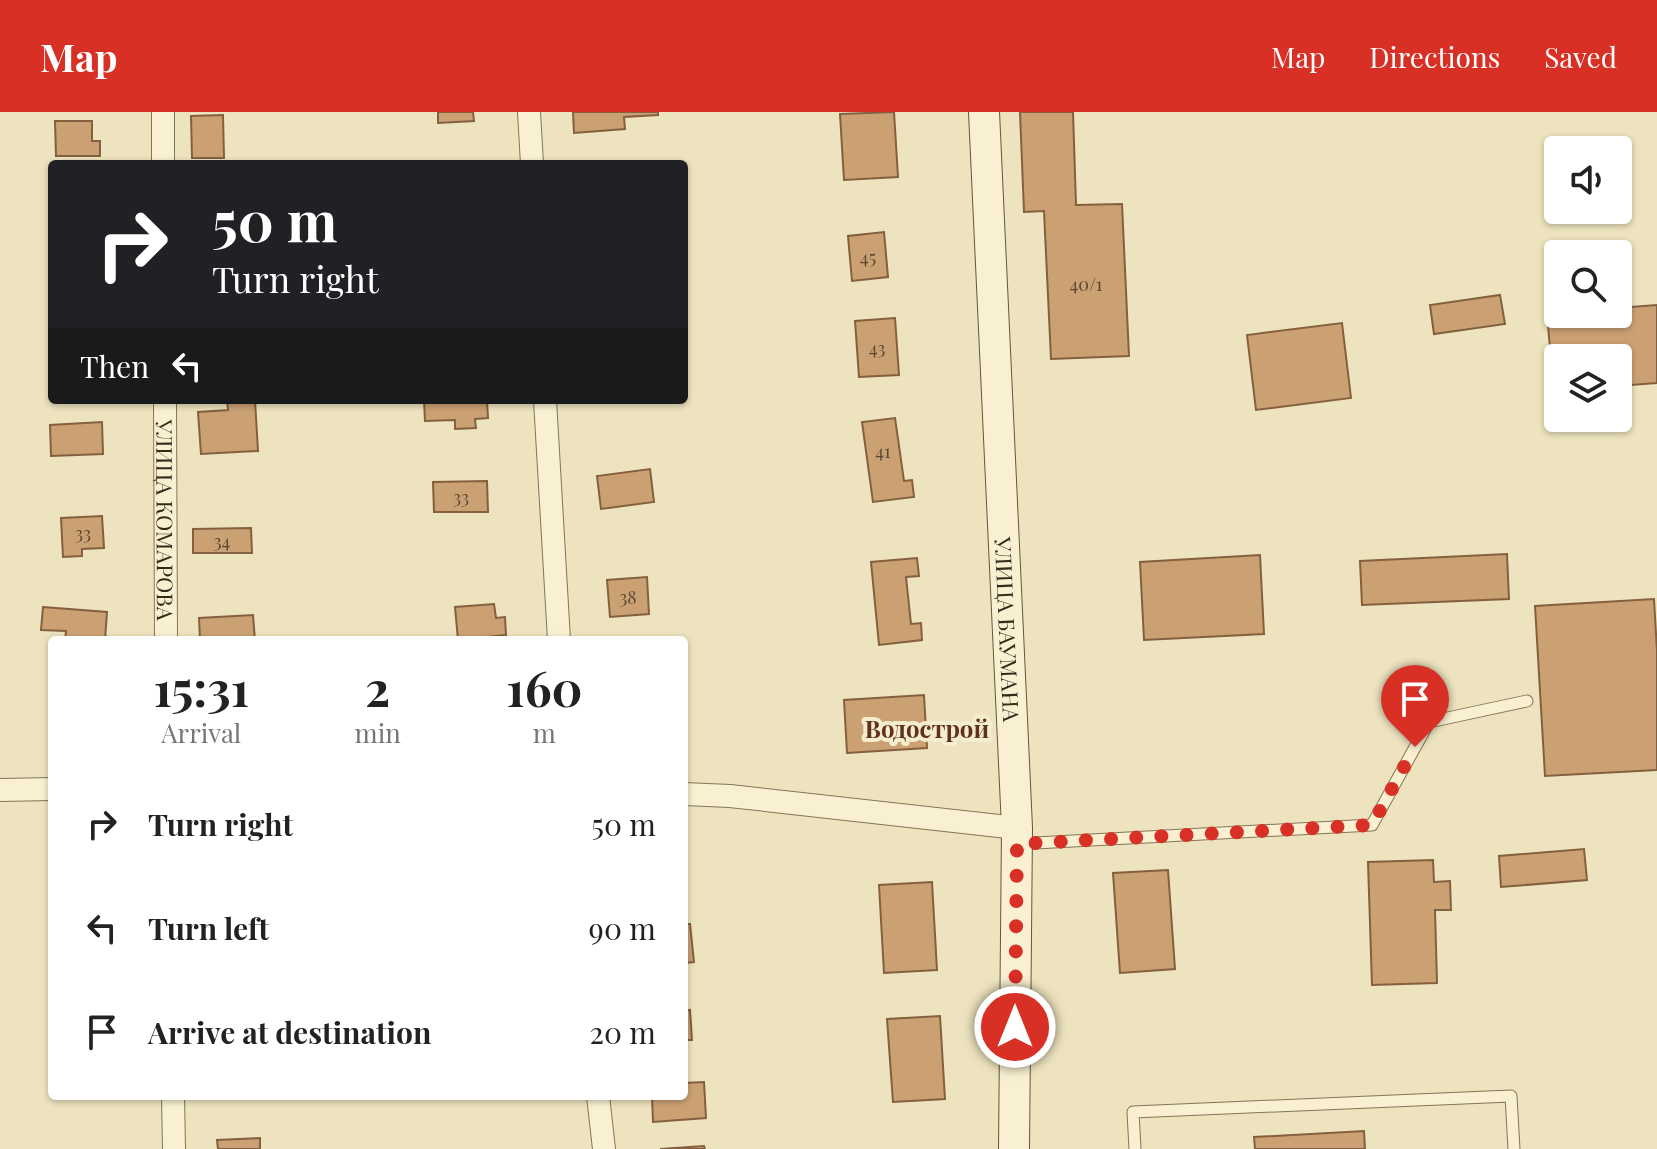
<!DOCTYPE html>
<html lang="en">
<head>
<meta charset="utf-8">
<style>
	:root { --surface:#fff; --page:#f6f6f6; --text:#222; --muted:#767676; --accent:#d93025 }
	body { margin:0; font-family:"Playfair Display",serif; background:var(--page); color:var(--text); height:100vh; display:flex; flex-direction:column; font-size:30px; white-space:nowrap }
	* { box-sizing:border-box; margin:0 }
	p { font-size:26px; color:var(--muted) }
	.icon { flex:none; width:44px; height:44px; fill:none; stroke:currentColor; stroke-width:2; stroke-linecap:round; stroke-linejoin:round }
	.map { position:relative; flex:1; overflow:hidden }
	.details { position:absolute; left:48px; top:524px; width:640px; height:464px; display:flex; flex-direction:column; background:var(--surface); border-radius:8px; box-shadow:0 2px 6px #0004 }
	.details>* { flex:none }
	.banner { position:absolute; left:48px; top:48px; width:640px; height:244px; border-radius:8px; box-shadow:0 2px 6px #0004; background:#202124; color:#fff; overflow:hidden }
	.fabs { position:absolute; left:1544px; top:24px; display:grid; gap:16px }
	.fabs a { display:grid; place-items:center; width:88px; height:88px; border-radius:8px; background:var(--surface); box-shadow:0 2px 6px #0004; font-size:40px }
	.pin { position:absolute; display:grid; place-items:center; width:68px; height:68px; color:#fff; margin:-82px -34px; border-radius:50% 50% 50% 0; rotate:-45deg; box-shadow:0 0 8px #0007 }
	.pin .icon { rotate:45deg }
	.me { position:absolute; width:88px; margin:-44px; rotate:0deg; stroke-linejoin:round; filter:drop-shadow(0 0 6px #0008) }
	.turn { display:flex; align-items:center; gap:28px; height:168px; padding:0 32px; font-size:36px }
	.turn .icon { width:104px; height:104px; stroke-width:2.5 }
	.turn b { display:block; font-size:56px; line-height:68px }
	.then { display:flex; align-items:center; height:76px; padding:0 32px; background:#0003; gap:16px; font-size:30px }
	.eta { display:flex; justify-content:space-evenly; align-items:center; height:136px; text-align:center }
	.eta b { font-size:48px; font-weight:700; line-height:56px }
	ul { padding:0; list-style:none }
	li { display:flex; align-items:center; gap:24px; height:104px; padding:0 32px }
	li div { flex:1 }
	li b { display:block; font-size:30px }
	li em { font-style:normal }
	header { display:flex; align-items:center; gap:48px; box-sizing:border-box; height:112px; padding:0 40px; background:var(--accent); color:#fff }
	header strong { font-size:38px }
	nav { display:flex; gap:44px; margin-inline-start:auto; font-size:28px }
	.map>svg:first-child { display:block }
</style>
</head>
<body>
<header>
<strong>Map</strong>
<nav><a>Map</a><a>Directions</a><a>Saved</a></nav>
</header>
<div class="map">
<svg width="1657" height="1037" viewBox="0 0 1657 1037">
	<rect width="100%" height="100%" fill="#ede3be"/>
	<g fill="#cba174" stroke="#84603e" stroke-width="2">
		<polygon points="438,0 473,0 474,9 438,11"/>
		<polygon points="573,0 658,0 658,3 624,5 625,17 574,21"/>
		<polygon points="894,0 898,65 844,68 840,2"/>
		<polygon points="1020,0 1073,0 1076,93 1122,92 1129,244 1051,247 1044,99 1024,100"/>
		<polygon points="223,3 224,46 192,46 191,4"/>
		<polygon points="55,9 92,9 92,29 100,29 100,44 56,44"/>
		<polygon points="884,120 888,165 852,169 848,124"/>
		<polygon points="1500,183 1505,212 1434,222 1430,193"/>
		<polygon points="1657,193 1657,271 1618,274 1618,246 1558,246 1558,280 1554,280 1547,203 1618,202 1618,196"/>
		<polygon points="895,206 899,263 859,265 855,209"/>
		<polygon points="1342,211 1351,286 1256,298 1247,223"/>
		<polygon points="227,288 255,288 258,339 201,342 198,300 228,298"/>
		<polygon points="424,288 487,288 488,306 475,307 476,316 455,317 455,308 425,309"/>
		<polygon points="895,306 904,369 912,368 914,385 873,390 862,310"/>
		<polygon points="102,310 103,342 51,344 50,313"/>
		<polygon points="650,357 654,390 601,397 597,364"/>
		<polygon points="487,369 488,400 434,400 433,370"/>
		<polygon points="102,404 104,436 82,437 82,444 63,445 61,406"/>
		<polygon points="251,416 252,441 193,441 193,417"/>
		<polygon points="1507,442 1509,487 1362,493 1360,449"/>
		<polygon points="1260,443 1264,522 1144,528 1140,450"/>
		<polygon points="917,446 919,464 906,465 911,512 921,511 922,528 879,533 871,450"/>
		<polygon points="647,465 649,502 610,505 607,468"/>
		<polygon points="1654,487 1657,539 1657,658 1545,664 1535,494"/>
		<polygon points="494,492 496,506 505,505 506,523 458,528 455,495"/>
		<polygon points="43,495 107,500 105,528 65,528 66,519 41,518"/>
		<polygon points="253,503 255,528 200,528 199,506"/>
		<polygon points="924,583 927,636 847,641 844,588"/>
		<polygon points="1584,737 1587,768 1501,775 1499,744"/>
		<polygon points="1433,748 1434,770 1450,769 1451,798 1435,798 1437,871 1372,873 1368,750"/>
		<polygon points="1168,758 1175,857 1120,861 1113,761"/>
		<polygon points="932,770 937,858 884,861 879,773"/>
		<polygon points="684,812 690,812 694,850 684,851"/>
		<polygon points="690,898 692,928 684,928 684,899"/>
		<polygon points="940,904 945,987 893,990 887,907"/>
		<polygon points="704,970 706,1006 653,1010 652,984 684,984 684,971"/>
		<polygon points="1364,1019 1365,1037 1255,1037 1254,1025"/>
		<polygon points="260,1026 260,1037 218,1037 217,1028"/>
		<polygon points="704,1034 705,1037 660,1037"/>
	</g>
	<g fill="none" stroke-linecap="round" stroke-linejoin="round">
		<defs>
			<g id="lane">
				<polyline points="1017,732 1372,713 1429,610 1527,589"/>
				<polyline points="1135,1037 1133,1000 1511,984 1514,1037"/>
			</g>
			<g id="street">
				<polyline points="163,0 163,52"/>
				<polyline points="529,0 532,52"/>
				<path id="s1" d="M 165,288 L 166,528"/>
				<polyline points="545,288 559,528"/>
				<polyline points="0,678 52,677"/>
				<polyline points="684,682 730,684 1017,716"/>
				<polyline points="173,984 174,1037"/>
				<polyline points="598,984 604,1037"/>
			</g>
			<g id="secondary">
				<path id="s2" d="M 984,0 L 1017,716 L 1014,1037"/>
			</g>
		</defs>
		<use href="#lane" stroke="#857457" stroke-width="13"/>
		<use href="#street" stroke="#857457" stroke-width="24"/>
		<use href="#secondary" stroke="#66553b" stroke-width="32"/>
		<use href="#lane" stroke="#f8f0d1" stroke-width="11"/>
		<use href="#street" stroke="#f8f0d1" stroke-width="22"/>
		<use href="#secondary" stroke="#f8f0d1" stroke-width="30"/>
	</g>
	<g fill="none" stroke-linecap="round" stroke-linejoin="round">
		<polyline stroke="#d93025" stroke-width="14" stroke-dasharray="0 25.2" points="1015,915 1017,732 1372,713 1415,635"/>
	</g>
	<g text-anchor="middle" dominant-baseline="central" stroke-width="8" stroke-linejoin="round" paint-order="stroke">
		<g font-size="18" fill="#5a4832">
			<text x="868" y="145">45</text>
			<text x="1086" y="172">40/1</text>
			<text x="877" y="236">43</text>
			<text x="883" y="339">41</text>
			<text x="461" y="385">33</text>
			<text x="83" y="421">33</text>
			<text x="222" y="429">34</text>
			<text x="628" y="485">38</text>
		</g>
		<g font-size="22" fill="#342a1c" stroke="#f4edce">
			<text stroke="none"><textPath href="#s1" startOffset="120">УЛИЦА КОМАРОВА</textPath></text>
			<text stroke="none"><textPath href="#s2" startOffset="518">УЛИЦА БАУМАНА</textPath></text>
		</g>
		<g font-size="24" font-weight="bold" fill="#60311c" stroke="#f4edce">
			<text x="927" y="616">Водострой</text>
		</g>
	</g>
</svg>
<div class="fabs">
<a><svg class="icon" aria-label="sound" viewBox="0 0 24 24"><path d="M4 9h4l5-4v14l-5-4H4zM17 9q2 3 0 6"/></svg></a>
<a><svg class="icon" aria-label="search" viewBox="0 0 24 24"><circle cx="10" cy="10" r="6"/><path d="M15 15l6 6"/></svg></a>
<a><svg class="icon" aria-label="layers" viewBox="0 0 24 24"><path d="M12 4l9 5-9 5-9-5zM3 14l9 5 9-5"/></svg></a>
</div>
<div class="pin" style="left:1415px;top:635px;background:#d93025"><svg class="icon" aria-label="arrive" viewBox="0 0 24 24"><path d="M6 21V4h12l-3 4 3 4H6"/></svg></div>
<svg class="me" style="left:1015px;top:915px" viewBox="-20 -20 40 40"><circle r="17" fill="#d93025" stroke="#fff" stroke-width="3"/><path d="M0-11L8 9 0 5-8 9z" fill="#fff"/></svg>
<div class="banner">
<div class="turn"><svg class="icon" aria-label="right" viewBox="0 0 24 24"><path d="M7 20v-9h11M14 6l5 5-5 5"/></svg><div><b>50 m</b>Turn right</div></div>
<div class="then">Then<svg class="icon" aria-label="left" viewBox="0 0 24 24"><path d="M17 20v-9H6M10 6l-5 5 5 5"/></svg></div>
</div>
<section class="details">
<div class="eta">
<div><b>15:31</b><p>Arrival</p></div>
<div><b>2</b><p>min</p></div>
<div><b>160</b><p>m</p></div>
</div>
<ul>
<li><svg class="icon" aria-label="right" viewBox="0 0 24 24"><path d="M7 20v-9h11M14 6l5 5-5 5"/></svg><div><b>Turn right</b></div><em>50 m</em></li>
<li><svg class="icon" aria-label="left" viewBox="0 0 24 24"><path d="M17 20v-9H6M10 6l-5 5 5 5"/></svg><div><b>Turn left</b></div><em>90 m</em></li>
<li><svg class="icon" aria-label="arrive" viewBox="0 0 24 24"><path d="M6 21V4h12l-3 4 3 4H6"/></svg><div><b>Arrive at destination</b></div><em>20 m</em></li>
</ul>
</section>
</div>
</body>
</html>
